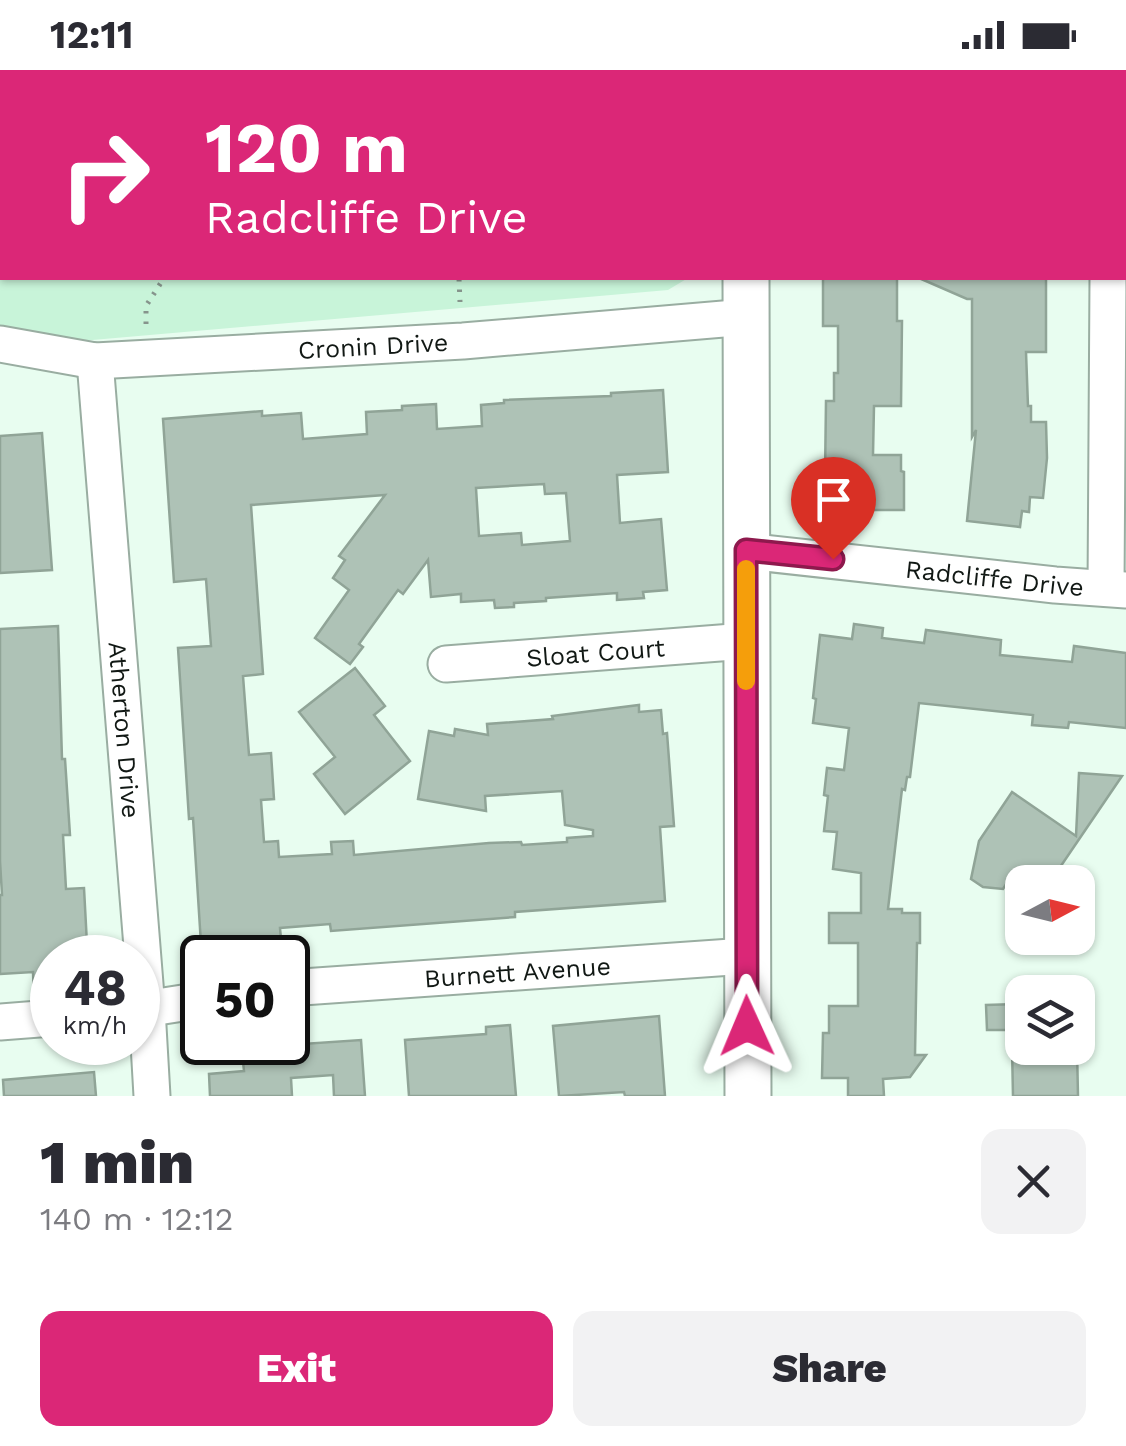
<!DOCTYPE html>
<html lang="en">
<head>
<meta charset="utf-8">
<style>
	:root { --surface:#fff; --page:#f2f2f3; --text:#2b2b33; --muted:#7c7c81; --accent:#db2777 }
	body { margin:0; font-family:"Work Sans",sans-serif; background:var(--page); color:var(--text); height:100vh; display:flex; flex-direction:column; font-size:38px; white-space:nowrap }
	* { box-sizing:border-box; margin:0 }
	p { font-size:32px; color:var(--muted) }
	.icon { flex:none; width:55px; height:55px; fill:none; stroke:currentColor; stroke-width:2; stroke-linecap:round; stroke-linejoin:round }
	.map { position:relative; height:1026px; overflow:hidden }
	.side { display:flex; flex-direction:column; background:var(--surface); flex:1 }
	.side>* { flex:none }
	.hud { position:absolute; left:0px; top:0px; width:1128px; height:210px; box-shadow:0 2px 8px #0004; background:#db2777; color:#fff; overflow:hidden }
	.needle { width:65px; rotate:83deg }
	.buttons { position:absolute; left:1005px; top:795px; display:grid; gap:20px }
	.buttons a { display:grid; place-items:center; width:90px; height:90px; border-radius:20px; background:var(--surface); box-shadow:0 2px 8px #0004; font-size:50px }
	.speed { position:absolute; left:30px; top:865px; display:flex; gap:20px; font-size:50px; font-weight:700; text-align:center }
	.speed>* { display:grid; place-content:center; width:130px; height:130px; border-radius:50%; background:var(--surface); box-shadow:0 2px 8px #0004; line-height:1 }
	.speed small { font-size:25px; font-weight:400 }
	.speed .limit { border:5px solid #111; border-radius:15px; background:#fff; color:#111 }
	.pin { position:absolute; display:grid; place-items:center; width:85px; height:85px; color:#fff; margin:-102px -42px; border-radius:50% 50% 50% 0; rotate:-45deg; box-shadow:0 0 10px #0007 }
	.pin .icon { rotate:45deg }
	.me { position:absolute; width:110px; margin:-55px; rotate:359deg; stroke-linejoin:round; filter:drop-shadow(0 0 8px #0008) }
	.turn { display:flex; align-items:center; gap:35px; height:210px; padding:0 40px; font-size:45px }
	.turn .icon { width:130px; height:130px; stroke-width:2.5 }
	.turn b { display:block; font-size:70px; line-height:85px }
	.round { display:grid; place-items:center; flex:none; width:105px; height:105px; border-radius:20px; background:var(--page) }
	.headline { display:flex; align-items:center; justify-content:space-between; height:170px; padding:0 40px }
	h1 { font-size:60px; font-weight:800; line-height:75px }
	.button { display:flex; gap:20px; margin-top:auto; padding:20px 40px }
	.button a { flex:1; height:115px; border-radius:20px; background:var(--accent); color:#fff; font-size:40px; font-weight:800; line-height:115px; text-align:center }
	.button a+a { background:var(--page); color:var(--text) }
	.status { display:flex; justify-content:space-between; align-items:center; height:70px; padding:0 50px; background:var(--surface); direction:ltr }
	.status svg { height:28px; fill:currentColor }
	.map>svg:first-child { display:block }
</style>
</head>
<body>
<div class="status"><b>12:11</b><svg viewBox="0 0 49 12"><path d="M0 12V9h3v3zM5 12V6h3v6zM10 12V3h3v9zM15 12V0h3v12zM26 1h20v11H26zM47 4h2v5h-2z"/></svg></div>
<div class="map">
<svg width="1126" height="1026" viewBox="0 0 1126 1026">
	<rect width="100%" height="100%" fill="#e8fdf0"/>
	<polygon fill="#c8f4d9" points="0,0 699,0 699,2 2,2 2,208 688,208 668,220 58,273 0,255"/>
	<g fill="#aec2b6" stroke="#90a497" stroke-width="2.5" fill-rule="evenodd">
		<polygon points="823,208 897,208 897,251 902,251 901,336 874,336 873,385 901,385 901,401 904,402 904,440 861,440 861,437 840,437 840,406 825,406 826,331 834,331 834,303 838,303 838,256 823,256"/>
		<polygon points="919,208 1046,208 1046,282 1026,282 1028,336 1031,336 1031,352 1046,352 1047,388 1043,428 1030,427 1029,442 1022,441 1020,457 967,451 976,360 972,367 972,229 967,229"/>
		<path d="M 663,320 L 668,402 L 617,405 L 620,453 L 661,449 L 667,520 L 643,522 L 644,528 L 617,530 L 617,523 L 546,528 L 546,531 L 514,533 L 514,537 L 495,538 L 494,530 L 461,532 L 461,524 L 431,527 L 428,490 L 403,524 L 398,520 L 359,574 L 363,577 L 350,594 L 315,568 L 349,520 L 333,508 L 345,490 L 339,486 L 385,425 L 251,435 L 263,604 L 243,606 L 249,685 L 271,683 L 274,729 L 261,730 L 264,772 L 278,771 L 279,787 L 332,784 L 331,772 L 353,771 L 354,785 L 489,773 L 521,772 L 522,775 L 567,772 L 567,768 L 593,766 L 593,760 L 565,755 L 562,721 L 485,726 L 486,741 L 418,729 L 429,661 L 454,666 L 455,659 L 488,665 L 487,654 L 553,649 L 552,646 L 639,635 L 639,642 L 661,640 L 663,664 L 667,663 L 674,756 L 660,757 L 665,831 L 515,842 L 515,847 L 331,861 L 330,854 L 280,858 L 281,869 L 201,874 L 193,748 L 189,749 L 178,578 L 211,576 L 206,509 L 174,512 L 163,349 L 262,341 L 262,346 L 301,343 L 303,369 L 367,364 L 366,342 L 402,340 L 402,336 L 436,334 L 437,359 L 482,356 L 481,335 L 504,333 L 504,330 L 611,326 L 611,323 ZM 544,414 L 545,424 L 566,423 L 570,471 L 522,475 L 521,463 L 479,466 L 476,418 Z"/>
		<polygon points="42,363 52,500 0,503 0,366"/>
		<polygon points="854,554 883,558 882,568 924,573 926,560 1001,570 1000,585 1072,592 1074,576 1126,583 1126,658 1069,652 1068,658 1032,655 1033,645 919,633 910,707 907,707 905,720 902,719 888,839 902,839 902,843 920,843 920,873 917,873 915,985 926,985 910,1007 883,1009 884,1026 848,1026 848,1008 822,1008 823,963 829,963 829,936 858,936 858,873 829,873 829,843 861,843 861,803 833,799 837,762 824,761 828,726 824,725 827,698 844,700 849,658 813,653 816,629 813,628 820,565 852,569"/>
		<polygon points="58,556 62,689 65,689 70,765 63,765 66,819 84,818 87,874 65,875 66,888 52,888 52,927 34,928 33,902 0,904 0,825 2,825 0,791 0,559"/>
		<polygon points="355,598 385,636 374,645 410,691 345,744 314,704 335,687 299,642"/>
		<polygon points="1079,703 1122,706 1050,812 1030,812 1014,802 1003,819 983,817 971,809 979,771 1012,722 1076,766"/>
		<polygon points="1022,934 1022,960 987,960 986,935"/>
		<polygon points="659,946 665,1026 625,1026 624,1022 559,1026 553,956"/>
		<polygon points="510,955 516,1026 409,1026 405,970 486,964 486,957"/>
		<polygon points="361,970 365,1026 334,1026 333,1005 291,1008 292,1026 210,1026 209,1004 244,1001 241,972 288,972 288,975"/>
		<polygon points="1012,977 1077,978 1078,1026 1013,1026"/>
		<polygon points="94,1002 96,1026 4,1026 3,1010"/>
	</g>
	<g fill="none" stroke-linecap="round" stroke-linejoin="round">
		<defs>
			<g id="minor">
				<polyline points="1109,2 1109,0"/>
				<path id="s1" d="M 0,274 L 95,291 L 463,271 L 747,247"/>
				<path id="s2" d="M 95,291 L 147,939 L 152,1026"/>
				<path id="s3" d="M 746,481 L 1055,515 L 1126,520"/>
				<polyline points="1106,518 1108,208"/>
				<path id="s4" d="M 446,594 L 746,571"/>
				<path id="s5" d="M 288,918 L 746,886"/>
				<polyline points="138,940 202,930"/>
				<polyline points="0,952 52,948"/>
			</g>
			<g id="major">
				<polyline points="744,0 744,2"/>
				<polyline points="746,208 748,1026"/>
			</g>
		</defs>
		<use href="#minor" stroke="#99ada1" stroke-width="39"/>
		<use href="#major" stroke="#99ada1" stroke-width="49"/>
		<g stroke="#86948c" stroke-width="5" stroke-dasharray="2.5 8" stroke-linecap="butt">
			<polyline points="554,2 554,0"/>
			<polyline points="459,209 460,232"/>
			<polyline points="146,254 146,236 164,208"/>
		</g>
		<use href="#minor" stroke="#fff" stroke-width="35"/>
		<use href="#major" stroke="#fff" stroke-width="45"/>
	</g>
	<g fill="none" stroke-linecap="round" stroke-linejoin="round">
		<defs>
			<polyline id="route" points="747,956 746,480 833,489"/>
		</defs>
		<use href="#route" stroke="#8e194d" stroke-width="25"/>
		<use href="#route" stroke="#db2777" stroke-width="18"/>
		<polyline stroke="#f59e0b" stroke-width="18" points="746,611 746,499"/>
	</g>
	<g text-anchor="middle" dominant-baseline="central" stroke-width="9" stroke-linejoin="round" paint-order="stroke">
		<g font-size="25" fill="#111814" stroke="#e8fdf0">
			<text stroke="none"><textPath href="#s1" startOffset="375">Cronin Drive</textPath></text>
			<text stroke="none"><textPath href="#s3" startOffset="250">Radcliffe Drive</textPath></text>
			<text stroke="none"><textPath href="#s4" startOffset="150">Sloat Court</textPath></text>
			<text stroke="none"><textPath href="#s2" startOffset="370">Atherton Drive</textPath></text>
			<text stroke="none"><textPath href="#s5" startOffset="230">Burnett Avenue</textPath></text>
		</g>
	</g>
</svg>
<div class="buttons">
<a><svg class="needle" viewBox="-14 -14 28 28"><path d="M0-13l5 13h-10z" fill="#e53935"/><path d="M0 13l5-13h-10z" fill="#7c7c81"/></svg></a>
<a><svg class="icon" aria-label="layers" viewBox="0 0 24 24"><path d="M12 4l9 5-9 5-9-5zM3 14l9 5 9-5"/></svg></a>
</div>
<div class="speed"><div>48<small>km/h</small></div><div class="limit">50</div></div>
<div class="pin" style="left:833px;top:489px;background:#d93025"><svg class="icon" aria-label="arrive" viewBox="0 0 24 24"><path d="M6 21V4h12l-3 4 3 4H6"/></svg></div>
<svg class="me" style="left:747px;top:956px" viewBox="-20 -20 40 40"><path d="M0-17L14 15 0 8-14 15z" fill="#db2777" stroke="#fff" stroke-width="4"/></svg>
<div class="hud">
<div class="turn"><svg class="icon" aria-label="right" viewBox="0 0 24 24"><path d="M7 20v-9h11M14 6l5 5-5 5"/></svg><div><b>120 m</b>Radcliffe Drive</div></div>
</div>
</div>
<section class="side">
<div class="headline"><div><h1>1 min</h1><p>140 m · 12:12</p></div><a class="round"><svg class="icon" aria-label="close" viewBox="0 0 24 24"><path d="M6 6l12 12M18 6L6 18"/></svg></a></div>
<div class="button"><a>Exit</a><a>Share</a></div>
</section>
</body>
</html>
